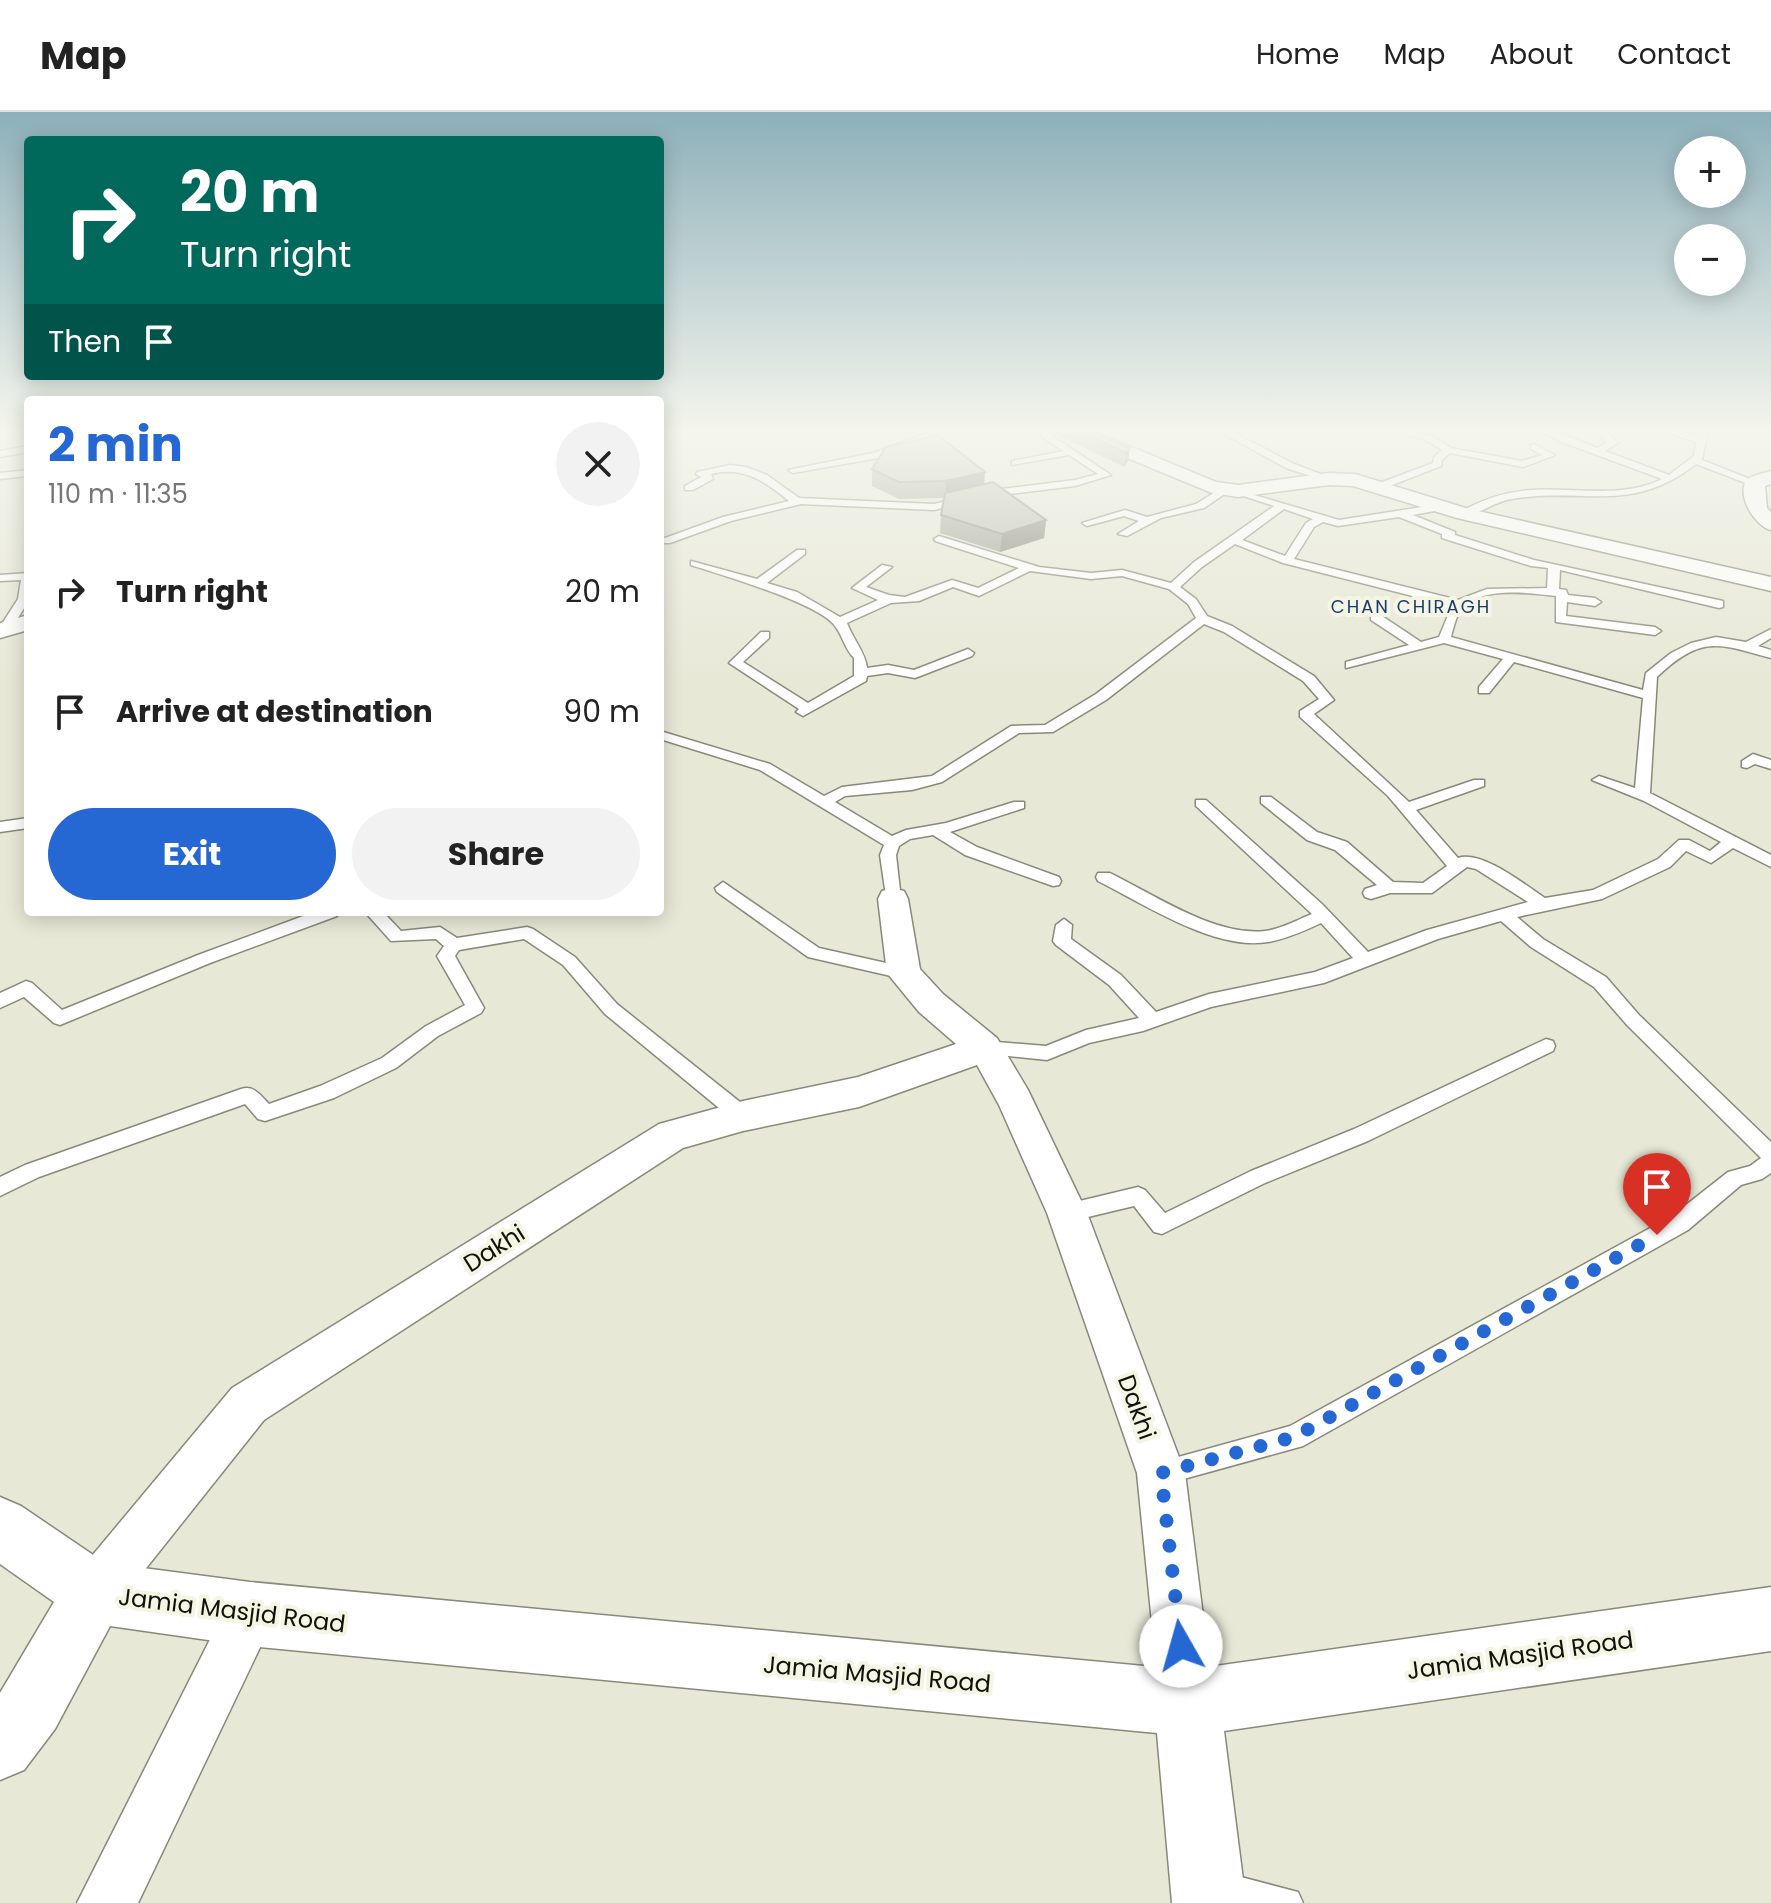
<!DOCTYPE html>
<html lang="en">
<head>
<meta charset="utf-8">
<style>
	:root { --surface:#fff; --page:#f2f2f2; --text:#222; --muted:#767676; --line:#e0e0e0; --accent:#2567d3 }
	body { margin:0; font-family:Poppins,sans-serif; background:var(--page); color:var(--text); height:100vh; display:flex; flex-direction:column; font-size:30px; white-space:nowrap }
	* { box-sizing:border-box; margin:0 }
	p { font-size:26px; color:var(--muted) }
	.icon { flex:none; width:44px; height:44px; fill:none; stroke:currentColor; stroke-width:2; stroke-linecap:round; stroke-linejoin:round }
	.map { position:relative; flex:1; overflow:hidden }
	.side { position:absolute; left:24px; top:284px; width:640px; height:520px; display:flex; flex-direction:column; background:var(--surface); border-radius:8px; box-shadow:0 4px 20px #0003 }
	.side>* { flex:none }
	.top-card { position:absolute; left:24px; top:24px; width:640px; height:244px; border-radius:8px; box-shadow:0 4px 20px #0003; background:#00695c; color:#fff; overflow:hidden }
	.buttons { position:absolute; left:1674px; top:24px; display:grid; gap:16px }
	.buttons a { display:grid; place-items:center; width:72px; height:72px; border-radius:50%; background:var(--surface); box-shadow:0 4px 20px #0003; font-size:40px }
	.pin { position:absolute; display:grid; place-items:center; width:68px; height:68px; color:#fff; margin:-82px -34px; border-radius:50% 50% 50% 0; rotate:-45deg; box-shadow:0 0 8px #0007 }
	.pin .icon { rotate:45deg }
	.me { position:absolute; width:88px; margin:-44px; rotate:353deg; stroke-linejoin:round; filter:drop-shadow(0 0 6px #0008) }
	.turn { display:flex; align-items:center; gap:28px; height:168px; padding:0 24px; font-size:36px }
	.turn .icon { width:104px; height:104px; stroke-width:2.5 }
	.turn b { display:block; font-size:56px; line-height:68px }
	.then { display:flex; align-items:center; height:76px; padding:0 24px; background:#0003; gap:16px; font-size:30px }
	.round { display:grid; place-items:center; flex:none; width:84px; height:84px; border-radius:42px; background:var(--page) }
	.overview { display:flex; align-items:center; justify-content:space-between; height:136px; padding:0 24px }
	h1 { font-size:48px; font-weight:700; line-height:60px; color:var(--accent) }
	.primary-button { display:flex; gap:16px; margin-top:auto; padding:16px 24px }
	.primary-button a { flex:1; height:92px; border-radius:48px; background:var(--accent); color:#fff; font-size:32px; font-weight:700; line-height:92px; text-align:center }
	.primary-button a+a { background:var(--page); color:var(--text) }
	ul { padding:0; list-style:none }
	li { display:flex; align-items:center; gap:24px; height:120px; padding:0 24px }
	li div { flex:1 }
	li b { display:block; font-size:30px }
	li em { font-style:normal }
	header { display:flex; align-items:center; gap:48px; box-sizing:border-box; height:112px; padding:0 40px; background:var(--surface); border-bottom:2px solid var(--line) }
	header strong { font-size:38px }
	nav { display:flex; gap:44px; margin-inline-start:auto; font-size:28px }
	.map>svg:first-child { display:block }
</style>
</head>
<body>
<header>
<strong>Map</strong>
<nav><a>Home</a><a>Map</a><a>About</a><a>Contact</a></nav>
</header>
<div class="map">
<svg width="1771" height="1791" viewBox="0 0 1771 1791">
	<rect width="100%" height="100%" fill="#e7e8d6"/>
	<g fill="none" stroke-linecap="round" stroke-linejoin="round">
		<defs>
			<g id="service">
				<path d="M 1031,317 L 1042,317 L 1111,363 L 1075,374 L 993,384 L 934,398 L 801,392 L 731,409 L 670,431 L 660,431 L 660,425 L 665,426 L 723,405 L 789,389 C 765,369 743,354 711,362 L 713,367 L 693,378 L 685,378 L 685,374 L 701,365 L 696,362 L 697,360 L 730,353 L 746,355 L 767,363 L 799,386 L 934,392 L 993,378 L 1075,368 L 1098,362 L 1069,343 L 1012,353 L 1012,349 L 1063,339 Z"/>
				<polygon points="1215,317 1227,317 1294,352 1334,367 1329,370 1286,356"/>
				<polygon points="1392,317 1407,317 1434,325 1451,336 1522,349 1542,343 1531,337 1531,333 1534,332 1555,343 1523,355 1450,341 1442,348 1441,354 1382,377 1374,377 1374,373 1433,351 1434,345 1442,338 1428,329"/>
				<path d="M 1538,317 L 1550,317 L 1597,336 L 1607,331 L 1594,318 L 1609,317 L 1606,319 L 1618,331 L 1605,339 L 1669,363 L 1694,344 L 1696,330 L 1656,317 L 1672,317 L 1697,324 L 1698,317 L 1708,317 L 1702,348 L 1760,371 L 1751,373 L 1696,352 C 1631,403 1584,375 1512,387 C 1495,389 1476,405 1460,404 L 1460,400 C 1483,387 1505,380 1532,378 C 1574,375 1623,387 1662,367 L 1559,329 Z"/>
				<polygon points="928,321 933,324 931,326 878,346 793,361 788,358 873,341"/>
				<polygon points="28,334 28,340 0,345 0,339"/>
				<polygon points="28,358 28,364 0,367 0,361"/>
				<polygon points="1225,374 1230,377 1229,379 1204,396 1161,406 1127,424 1118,422 1139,409 1124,404 1087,414 1082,411 1125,398 1147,405 1196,392"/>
				<path d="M 1234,377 L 1339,408 L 1441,392 L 1445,393 L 1445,397 L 1413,403 L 1455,420 L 1455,423 L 1534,448 L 1723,489 L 1723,495 L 1719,496 L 1560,458 L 1559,477 L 1566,478 L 1568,483 L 1595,486 L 1601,490 L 1595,494 L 1567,490 L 1566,504 L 1655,515 L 1661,519 L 1655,523 L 1556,510 L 1556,484 C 1529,481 1476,473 1459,501 C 1455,508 1453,517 1451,525 L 1643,578 L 1646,561 L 1671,541 L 1691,531 L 1716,525 L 1746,530 L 1771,517 L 1771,526 L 1758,534 L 1771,538 L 1771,546 C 1719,532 1702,522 1657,565 L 1650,681 L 1771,743 L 1771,755 L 1733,736 L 1711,751 L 1686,739 L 1670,755 L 1602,787 L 1517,805 L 1543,827 L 1606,865 L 1639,903 L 1771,1030 L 1771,1061 L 1762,1067 L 1741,1073 L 1688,1118 L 1303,1334 L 1162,1373 L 1153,1370 L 1150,1361 L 1153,1352 L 1290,1314 L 1672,1104 L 1728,1060 L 1750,1054 L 1761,1046 L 1627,913 L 1594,875 L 1531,835 L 1501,809 L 1438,827 L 1324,871 L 1211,895 L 1143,919 L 1089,931 L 1047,948 L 978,941 L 976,936 L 978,931 L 985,929 L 1046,934 L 1086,918 L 1139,906 L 1109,873 L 1056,833 L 1053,829 L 1056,813 L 1064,807 L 1072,813 L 1071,827 L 1121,863 L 1156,900 L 1209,882 L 1315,860 L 1353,846 L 1321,811 C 1304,819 1286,827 1268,830 C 1215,839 1144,792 1098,769 L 1096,765 L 1098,761 L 1110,761 C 1153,782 1216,825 1265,819 C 1281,817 1297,808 1312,802 L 1196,694 L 1196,688 L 1206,688 L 1322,792 L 1368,840 L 1427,818 L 1528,790 L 1476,757 L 1467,755 L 1432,781 L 1390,781 L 1371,787 L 1365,785 L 1363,781 L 1365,777 L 1377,773 L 1335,738 L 1307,728 L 1261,691 L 1261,685 L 1271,685 L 1317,720 L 1347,730 L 1393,770 L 1423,771 L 1447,754 L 1388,684 L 1300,605 L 1300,599 L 1319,587 L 1303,569 L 1224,520 L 1204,512 L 1106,588 L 1053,620 L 1019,621 L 942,670 L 912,678 L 845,684 L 835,690 L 892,724 L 906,718 L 946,711 L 1014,690 L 1024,690 L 1024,696 L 950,720 L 977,735 L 1059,765 L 1061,769 L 1059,773 L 1053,774 L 965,743 L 933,723 L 910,727 L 899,734 L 896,743 L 901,787 L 899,791 L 887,791 L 880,743 L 884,733 L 760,658 L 660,627 L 660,619 L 770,652 L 824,684 L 842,675 L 932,664 L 1011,614 L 1045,613 L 1096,582 L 1196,506 L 1188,492 L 1169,477 L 1122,464 L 1091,467 L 1030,459 L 979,484 L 953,475 L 919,489 L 891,491 L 847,511 C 853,527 866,542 867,556 L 888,553 L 914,558 L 968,537 L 974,541 L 972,544 L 915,566 L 888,561 L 867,564 L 866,569 L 803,604 L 796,600 L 799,597 L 729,551 L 761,520 L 769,520 L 769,526 L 743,550 L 808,591 L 854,564 L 854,546 C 844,536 843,524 835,514 C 819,491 721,463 691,453 L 691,449 L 757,467 L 797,438 L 805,438 L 805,442 L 767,471 L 797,480 L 840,505 L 878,488 L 852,476 L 882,453 L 892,455 L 866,475 L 889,483 L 905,485 L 952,468 L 978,476 L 1019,456 L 935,429 L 934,427 L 939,424 L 1039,455 L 1091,461 L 1122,458 L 1171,471 L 1194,450 L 1274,394 L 1234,381 ZM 1284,397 L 1313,407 L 1306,411 L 1285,444 L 1242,428 ZM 1399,405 L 1442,422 L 1442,426 L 1531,454 L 1548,456 L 1547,476 L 1487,477 L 1458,488 L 1294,447 L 1314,415 L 1323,410 L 1338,414 ZM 1235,432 L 1283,451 L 1452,494 L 1439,525 L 1421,530 L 1379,502 L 1371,502 L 1371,508 L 1409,533 L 1346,550 L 1346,556 L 1444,531 L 1503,547 L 1479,575 L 1479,581 L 1489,581 L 1514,550 L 1643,586 L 1635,676 L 1599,664 L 1592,668 L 1644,689 L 1721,730 L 1710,739 L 1689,728 L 1679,728 L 1658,747 L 1593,778 L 1545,786 C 1525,773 1482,738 1458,746 L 1416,698 L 1484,674 L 1484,668 L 1474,668 L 1409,690 L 1314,602 L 1334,588 L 1314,564 L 1232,514 L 1207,504 L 1196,487 L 1180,475 L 1202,455 Z"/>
				<polygon points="28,461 28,490 9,520 1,520 0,515 18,487 21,468 0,469 0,463"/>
				<polygon points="1753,642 1771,648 1771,657 1755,652 1747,656 1742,655 1742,649"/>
				<polygon points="28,706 28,716 0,720 0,710"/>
				<polygon points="723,770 819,836 904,855 913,861 904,867 808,845 717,780 715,776"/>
				<polygon points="314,800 339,800 337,804 210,851 60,913 54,911 24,885 0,896 0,881 26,869 32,871 62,898 198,843"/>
				<path d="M 365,800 L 383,800 L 401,819 L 440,815 L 457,826 L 527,815 L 533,817 L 575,845 L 617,892 L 750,998 L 753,1004 L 750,1010 L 743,1012 L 736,1010 L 605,902 L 563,853 L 524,827 L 459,838 L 455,844 L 484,896 L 481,901 L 438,924 L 396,956 L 334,986 L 265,1009 L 258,1007 L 245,992 L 39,1065 L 0,1084 L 0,1065 L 25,1053 L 241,977 C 254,973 260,983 269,992 L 320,974 L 382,946 L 426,914 L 465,893 L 437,844 L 444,834 L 436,827 L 391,829 Z"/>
				<polygon points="1546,927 1553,929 1555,934 1553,939 1368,1029 1265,1071 1162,1122 1154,1120 1134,1094 1067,1110 1060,1108 1056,1101 1060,1094 1067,1092 1138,1075 1145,1078 1165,1101 1251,1059 1354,1017"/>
				<polygon points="1222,1760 1298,1780 1303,1791 1221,1791 1211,1787 1206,1776 1211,1765"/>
			</g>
			<g id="minor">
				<polygon points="1064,317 1088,317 1216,370 1238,373 1329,361 1355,362 1469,397 1771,465 1771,479 1457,406 1353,374 1329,373 1238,385 1212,381 1067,321"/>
				<path d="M 1771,359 L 1771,372 L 1765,374 L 1767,396 L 1771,400 L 1771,418 C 1755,414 1737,385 1746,369 C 1750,363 1765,361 1771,359 Z"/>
				<polygon points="28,503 28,518 0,526 0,511"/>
				<polygon points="893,776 904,779 908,787 920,857 943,882 997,926 1028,978 1087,1101 1185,1361 1214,1591 1206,1610 1187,1618 1168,1610 1160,1591 1137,1361 1047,1101 999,993 977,953 859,995 743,1019 683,1036 264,1308 112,1499 94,1506 76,1499 69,1481 76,1463 232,1276 659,1012 743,989 858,965 956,932 919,900 887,861 878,787 882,779"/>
				<polygon points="250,1476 268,1484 276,1502 138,1791 77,1791 232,1484"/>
			</g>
			<polygon id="tertiary" points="0,1385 21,1394 105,1451 250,1470 1187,1558 1771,1475 1771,1539 1224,1619 1246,1791 1172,1791 1157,1621 250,1534 110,1514 55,1617 24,1658 0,1668 0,1581 54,1490 0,1452"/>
		</defs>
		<use href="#service" stroke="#888979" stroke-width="3"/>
		<use href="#minor" stroke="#888979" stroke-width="3"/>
		<use href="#tertiary" stroke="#888979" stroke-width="3"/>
		<use href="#service" fill="#fff" fill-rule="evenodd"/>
		<use href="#minor" fill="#fff" fill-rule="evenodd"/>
		<use href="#tertiary" fill="#fff" fill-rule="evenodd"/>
	</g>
	<g fill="#a2a394">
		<polygon points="1046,317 1085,317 1130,336 1128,349 1124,355"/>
		<polygon points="872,357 984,372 1046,408 1044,426 1000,440 940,421 941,403 944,386 899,387 872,374"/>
	</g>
	<g fill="#848478">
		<polygon points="1130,336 1128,349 1124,355 1126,341"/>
		<polygon points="985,360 984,377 945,386 946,369"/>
		<polygon points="1046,408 1044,426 1000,440 1002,422"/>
	</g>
	<g fill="#bcbdac" stroke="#848478" stroke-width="2">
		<polygon points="1075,317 1085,317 1130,336 1126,341"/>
		<polygon points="938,323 985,360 946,369 899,370 872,357 886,335"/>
		<polygon points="993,370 1046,408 1002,422 941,403 945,381"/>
	</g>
	<linearGradient id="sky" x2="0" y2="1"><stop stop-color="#8db0ba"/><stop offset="0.56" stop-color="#f4f5ed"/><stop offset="1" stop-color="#f4f5ed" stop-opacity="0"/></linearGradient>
	<rect width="1771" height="568" fill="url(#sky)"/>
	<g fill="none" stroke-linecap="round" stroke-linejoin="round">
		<polyline stroke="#2567d3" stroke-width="14" stroke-dasharray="0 25.2" points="1181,1534 1161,1361 1294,1325 1657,1123"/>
	</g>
	<g text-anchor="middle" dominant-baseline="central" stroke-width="8" stroke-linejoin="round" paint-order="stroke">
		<g font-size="18" letter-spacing="2" fill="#1b3b70" stroke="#f4f5e3">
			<text x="1411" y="494">CHAN CHIRAGH</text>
		</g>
		<g font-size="24" fill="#11120c" stroke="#f4f5e3">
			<text transform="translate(494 1136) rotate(-32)">Dakhi</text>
			<text transform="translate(1137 1295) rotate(70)">Dakhi</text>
			<text transform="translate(232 1498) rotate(7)">Jamia Masjid Road</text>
			<text transform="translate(1520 1543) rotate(-8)">Jamia Masjid Road</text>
			<text transform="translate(877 1562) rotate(5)">Jamia Masjid Road</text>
		</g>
	</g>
</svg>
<div class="buttons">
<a>+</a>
<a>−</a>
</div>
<div class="pin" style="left:1657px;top:1123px;background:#d93025"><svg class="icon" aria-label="arrive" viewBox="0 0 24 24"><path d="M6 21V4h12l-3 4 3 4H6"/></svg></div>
<svg class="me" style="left:1181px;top:1534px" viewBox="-20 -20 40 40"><circle r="19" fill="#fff"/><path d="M0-13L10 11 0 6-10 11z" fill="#2567d3"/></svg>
<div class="top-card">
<div class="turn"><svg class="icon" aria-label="right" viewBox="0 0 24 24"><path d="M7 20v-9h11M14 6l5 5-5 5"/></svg><div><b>20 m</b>Turn right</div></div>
<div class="then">Then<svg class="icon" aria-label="arrive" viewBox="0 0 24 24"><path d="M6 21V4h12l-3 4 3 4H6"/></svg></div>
</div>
<section class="side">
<div class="overview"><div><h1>2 min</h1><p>110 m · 11:35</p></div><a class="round"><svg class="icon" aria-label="close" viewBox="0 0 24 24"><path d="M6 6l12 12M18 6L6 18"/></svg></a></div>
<ul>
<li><svg class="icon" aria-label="right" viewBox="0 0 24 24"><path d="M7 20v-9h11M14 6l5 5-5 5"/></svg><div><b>Turn right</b></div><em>20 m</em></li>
<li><svg class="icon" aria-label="arrive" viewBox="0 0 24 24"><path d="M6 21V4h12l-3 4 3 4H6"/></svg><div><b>Arrive at destination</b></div><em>90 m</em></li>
</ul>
<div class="primary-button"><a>Exit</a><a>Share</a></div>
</section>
</div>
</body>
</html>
